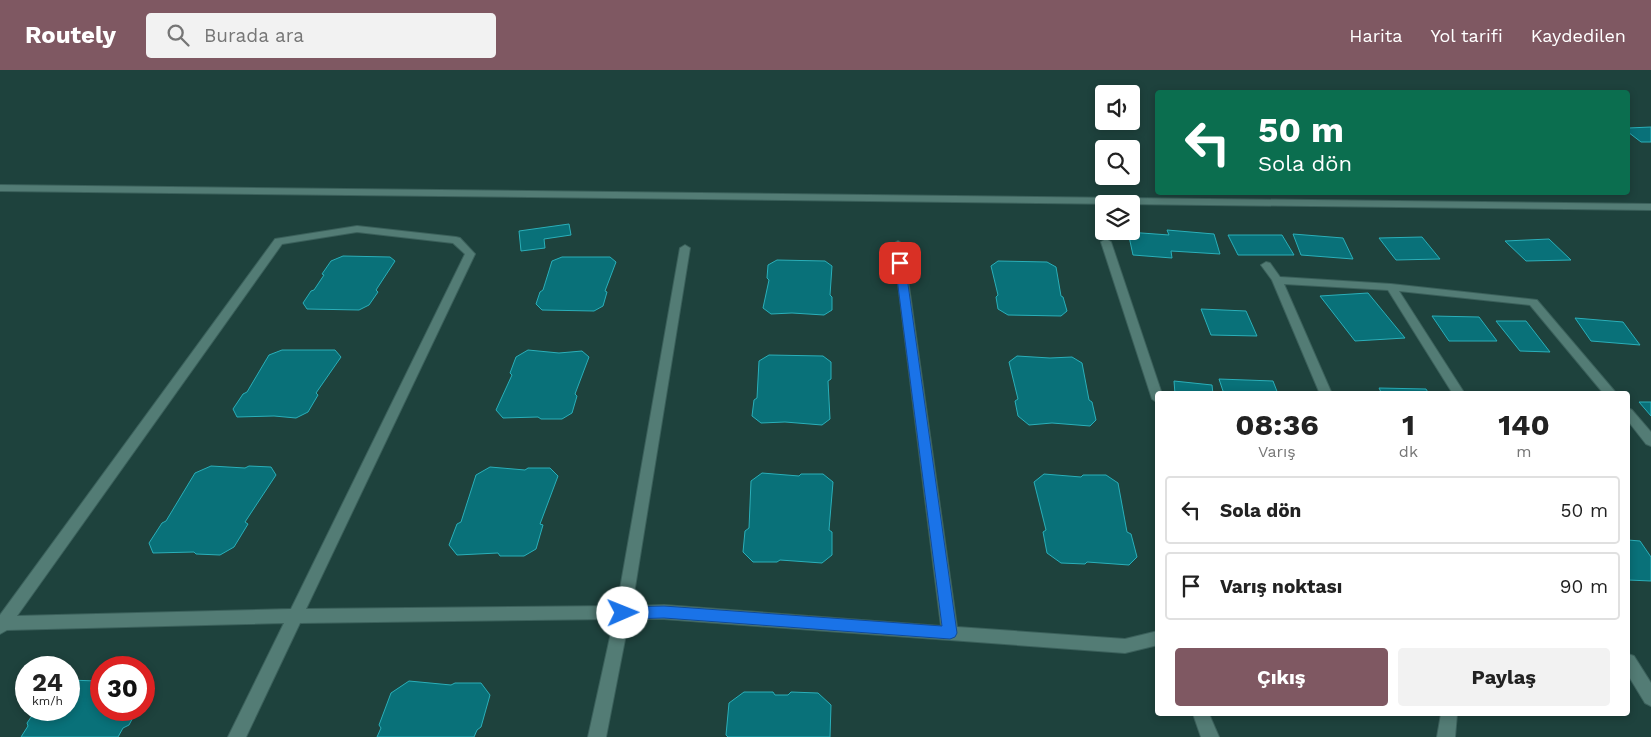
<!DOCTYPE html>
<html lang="tr">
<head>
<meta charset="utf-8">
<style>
	:root { --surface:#fff; --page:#f2f2f2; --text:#222; --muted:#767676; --line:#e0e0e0; --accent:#7f5862 }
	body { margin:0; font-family:"Work Sans",sans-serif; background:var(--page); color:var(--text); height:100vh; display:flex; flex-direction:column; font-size:19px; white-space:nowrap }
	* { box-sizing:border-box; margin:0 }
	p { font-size:16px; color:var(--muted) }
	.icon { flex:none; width:28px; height:28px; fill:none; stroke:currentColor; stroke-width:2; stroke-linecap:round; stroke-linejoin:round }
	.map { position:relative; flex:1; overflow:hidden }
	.panel { position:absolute; left:1155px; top:321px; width:475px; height:325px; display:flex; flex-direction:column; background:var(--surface); border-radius:5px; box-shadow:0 2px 8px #0003 }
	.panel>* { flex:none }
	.top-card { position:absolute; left:1155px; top:20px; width:475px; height:105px; border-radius:5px; box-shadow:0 2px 8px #0003; background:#0b6e4f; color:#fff; overflow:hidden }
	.buttons { position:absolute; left:1095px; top:15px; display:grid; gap:10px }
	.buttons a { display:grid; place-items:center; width:45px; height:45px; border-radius:5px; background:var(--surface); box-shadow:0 2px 8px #0003; font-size:25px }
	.speed { position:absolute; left:15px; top:586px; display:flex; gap:10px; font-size:25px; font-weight:700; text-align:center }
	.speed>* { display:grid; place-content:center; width:65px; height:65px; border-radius:50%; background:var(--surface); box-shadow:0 2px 8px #0003; line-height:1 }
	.speed small { font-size:12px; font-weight:400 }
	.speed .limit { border:8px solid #d22; background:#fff; color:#111 }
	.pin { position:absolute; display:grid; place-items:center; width:42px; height:42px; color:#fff; margin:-21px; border-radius:10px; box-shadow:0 2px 8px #0006 }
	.me { position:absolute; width:55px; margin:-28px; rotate:89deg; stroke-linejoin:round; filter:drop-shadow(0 0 4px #0008) }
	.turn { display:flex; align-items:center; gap:18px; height:105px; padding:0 20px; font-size:22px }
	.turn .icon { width:65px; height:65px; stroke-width:2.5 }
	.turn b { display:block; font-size:35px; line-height:42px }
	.eta { display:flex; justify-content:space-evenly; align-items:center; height:85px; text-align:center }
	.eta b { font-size:30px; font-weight:700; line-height:35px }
	.button { display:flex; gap:10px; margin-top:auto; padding:10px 20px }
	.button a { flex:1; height:58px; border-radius:5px; background:var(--accent); color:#fff; font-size:20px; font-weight:700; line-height:58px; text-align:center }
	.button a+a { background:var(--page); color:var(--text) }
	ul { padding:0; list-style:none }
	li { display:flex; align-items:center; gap:15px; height:68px; margin:0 10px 8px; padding:0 10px; border:2px solid var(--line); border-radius:5px }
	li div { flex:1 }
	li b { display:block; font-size:19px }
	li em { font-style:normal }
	header { display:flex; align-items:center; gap:30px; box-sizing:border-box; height:70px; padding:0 25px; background:var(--accent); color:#fff }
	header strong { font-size:24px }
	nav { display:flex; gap:28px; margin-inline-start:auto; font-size:18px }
	.search { width:350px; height:45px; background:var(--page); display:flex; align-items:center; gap:12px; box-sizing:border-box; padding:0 18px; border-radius:5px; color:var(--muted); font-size:19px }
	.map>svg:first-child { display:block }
</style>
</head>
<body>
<header>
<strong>Routely</strong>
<div class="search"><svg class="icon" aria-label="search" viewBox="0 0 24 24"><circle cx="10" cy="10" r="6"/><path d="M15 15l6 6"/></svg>Burada ara</div>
<nav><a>Harita</a><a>Yol tarifi</a><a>Kaydedilen</a></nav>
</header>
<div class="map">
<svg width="1651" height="667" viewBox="0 0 1651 667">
	<rect width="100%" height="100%" fill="#1e423d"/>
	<g fill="#097179" stroke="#2aafb9">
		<polygon points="1651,57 1651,72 1641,72 1628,62 1628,58"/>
		<polygon points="569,154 571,165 544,169 545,178 521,181 519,161"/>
		<polygon points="1167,160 1214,164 1220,184 1171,181 1172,188 1133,185 1128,162 1169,165"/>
		<polygon points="1293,164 1343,168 1353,189 1301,185"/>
		<polygon points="1228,165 1282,165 1294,185 1238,185"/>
		<polygon points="1422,167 1440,189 1396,190 1379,168"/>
		<polygon points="1549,169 1571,190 1526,191 1505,171"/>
		<polygon points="343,186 390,187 395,191 376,220 378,222 369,235 359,240 307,239 303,233 311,221 314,220 324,205 322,204 331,191"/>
		<polygon points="562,187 610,187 616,192 605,221 607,222 603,236 594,241 542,240 536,234 540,222 543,220 552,191"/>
		<polygon points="777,190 825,191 832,196 830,225 832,227 832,240 824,245 792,243 771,244 763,238 769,210 767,208 768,195"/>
		<polygon points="998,191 1047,192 1056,197 1061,226 1063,227 1067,241 1061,246 1008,245 998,239 996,227 998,225 991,196"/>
		<polygon points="1368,223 1405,268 1355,271 1320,226"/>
		<polygon points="1201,239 1246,241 1257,266 1211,265"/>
		<polygon points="1432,246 1479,247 1497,271 1449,271"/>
		<polygon points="1575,248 1623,252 1640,275 1591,271"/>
		<polygon points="1496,251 1526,251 1550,282 1520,281"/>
		<polygon points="282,280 335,280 341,287 316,323 318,325 308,342 296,348 274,346 237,347 233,339 243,324 247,322 269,285"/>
		<polygon points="528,280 559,283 582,281 589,287 575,324 577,326 572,343 562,349 541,349 538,347 503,348 496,340 512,305 510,303 516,287"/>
		<polygon points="769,285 823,286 831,292 831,309 828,311 830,349 822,355 785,352 761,353 752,346 754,330 757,328 759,291"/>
		<polygon points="1017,286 1050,288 1072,287 1082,293 1089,330 1092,332 1096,350 1090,356 1052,353 1029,355 1018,346 1015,331 1018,329 1009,292"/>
		<polygon points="1219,309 1273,311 1278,324 1224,324"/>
		<polygon points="1174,311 1212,315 1213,324 1175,324"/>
		<polygon points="1379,318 1426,319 1429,324 1382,324"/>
		<polygon points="1639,332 1651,332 1651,346"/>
		<polygon points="211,396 245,398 249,396 271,397 276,405 245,452 248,454 234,477 220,485 196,484 194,482 153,483 149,473 162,453 166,451 195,403"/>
		<polygon points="490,397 525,400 528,398 550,398 558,406 540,454 543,455 536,479 524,486 500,486 498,483 457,485 449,475 457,454 461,452 476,405"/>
		<polygon points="762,403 799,406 801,404 823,404 833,412 829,460 832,462 832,485 822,493 780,490 777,492 753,492 743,482 745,461 749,458 751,411"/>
		<polygon points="1044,404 1081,407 1083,405 1106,405 1118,413 1127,462 1131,464 1137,487 1129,495 1087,492 1085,494 1061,493 1047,483 1043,462 1046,460 1034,412"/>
		<polygon points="1628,470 1640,471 1651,487 1651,511 1628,510"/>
		<polygon points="69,610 97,611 101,613 101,640 137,640 129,655 123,658 118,667 21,667 28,656 27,653 36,640 69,640"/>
		<polygon points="409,611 451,615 455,613 481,613 490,625 481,657 477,660 474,667 377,667 381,658 379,655 391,623"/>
		<polygon points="744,622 773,622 775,625 788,625 791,622 818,623 831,635 830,667 728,667 726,665 729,633"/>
	</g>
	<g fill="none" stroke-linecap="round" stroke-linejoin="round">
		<defs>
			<polygon id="lane" points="0,115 1651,134 1651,140 0,121"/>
			<g id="street">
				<path d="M 357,156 L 456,167 L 460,168 L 475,184 L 306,539 L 617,536 L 680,178 L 685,175 L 690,178 L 632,536 L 664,535 L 941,556 L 893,174 L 898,171 L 903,174 L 957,557 L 1125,569 L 1158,561 L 1158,575 L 1125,583 L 664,549 L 629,549 L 606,667 L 588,667 L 614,549 L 300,553 L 246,667 L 228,667 L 284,553 L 7,560 L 0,564 L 0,545 L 275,169 ZM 357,162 L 453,173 L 465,184 L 291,539 L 17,546 L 282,174 Z"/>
				<polygon points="1106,169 1111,172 1162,324 1158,324 1158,333 1152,329 1101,172"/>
				<polygon points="1266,192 1270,193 1280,207 1391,214 1537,230 1617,324 1604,324 1530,235 1399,221 1465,324 1453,324 1388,220 1284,214 1332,324 1320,324 1272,210 1261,195"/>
				<polygon points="1628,338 1632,340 1651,362 1651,376 1646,374 1628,351"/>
				<polygon points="1628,584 1634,586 1651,613 1651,636 1645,633 1628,605"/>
				<polygon points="1193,644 1209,644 1219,667 1201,667"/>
				<polygon points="1441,644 1457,644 1455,667 1437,667"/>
			</g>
		</defs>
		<use href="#lane" stroke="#3b605b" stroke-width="2"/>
		<use href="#street" stroke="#3b605b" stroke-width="2"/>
		<use href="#lane" fill="#537c75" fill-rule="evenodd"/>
		<use href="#street" fill="#537c75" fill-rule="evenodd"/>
	</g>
	<polygon fill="#1a73e8" stroke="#114b97" points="900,190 905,193 957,563 955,567 950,569 664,548 623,549 618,547 616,543 618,539 623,537 664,536 942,556 895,193"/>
</svg>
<div class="buttons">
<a><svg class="icon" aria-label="sound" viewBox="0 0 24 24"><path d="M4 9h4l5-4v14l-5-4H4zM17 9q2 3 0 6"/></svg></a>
<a><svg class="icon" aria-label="search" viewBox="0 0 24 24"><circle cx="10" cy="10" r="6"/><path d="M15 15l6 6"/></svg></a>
<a><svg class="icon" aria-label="layers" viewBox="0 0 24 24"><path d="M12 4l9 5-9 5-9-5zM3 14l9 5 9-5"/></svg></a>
</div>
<div class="speed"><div>24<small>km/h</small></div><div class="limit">30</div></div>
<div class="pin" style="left:900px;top:193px;background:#d93025"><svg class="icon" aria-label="arrive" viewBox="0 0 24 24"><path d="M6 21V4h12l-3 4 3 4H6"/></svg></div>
<svg class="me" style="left:623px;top:543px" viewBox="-20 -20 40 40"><circle r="19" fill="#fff"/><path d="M0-13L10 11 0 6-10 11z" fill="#1a73e8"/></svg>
<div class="top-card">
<div class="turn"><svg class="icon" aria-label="left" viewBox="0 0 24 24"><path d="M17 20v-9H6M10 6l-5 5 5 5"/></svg><div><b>50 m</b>Sola dön</div></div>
</div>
<section class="panel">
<div class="eta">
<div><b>08:36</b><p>Varış</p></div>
<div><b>1</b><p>dk</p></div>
<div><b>140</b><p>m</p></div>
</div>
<ul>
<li><svg class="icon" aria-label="left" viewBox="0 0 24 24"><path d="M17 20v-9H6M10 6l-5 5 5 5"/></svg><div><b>Sola dön</b></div><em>50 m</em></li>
<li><svg class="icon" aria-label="arrive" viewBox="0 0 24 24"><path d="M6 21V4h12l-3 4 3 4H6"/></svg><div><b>Varış noktası</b></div><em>90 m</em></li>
</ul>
<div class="button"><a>Çıkış</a><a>Paylaş</a></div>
</section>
</div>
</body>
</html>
